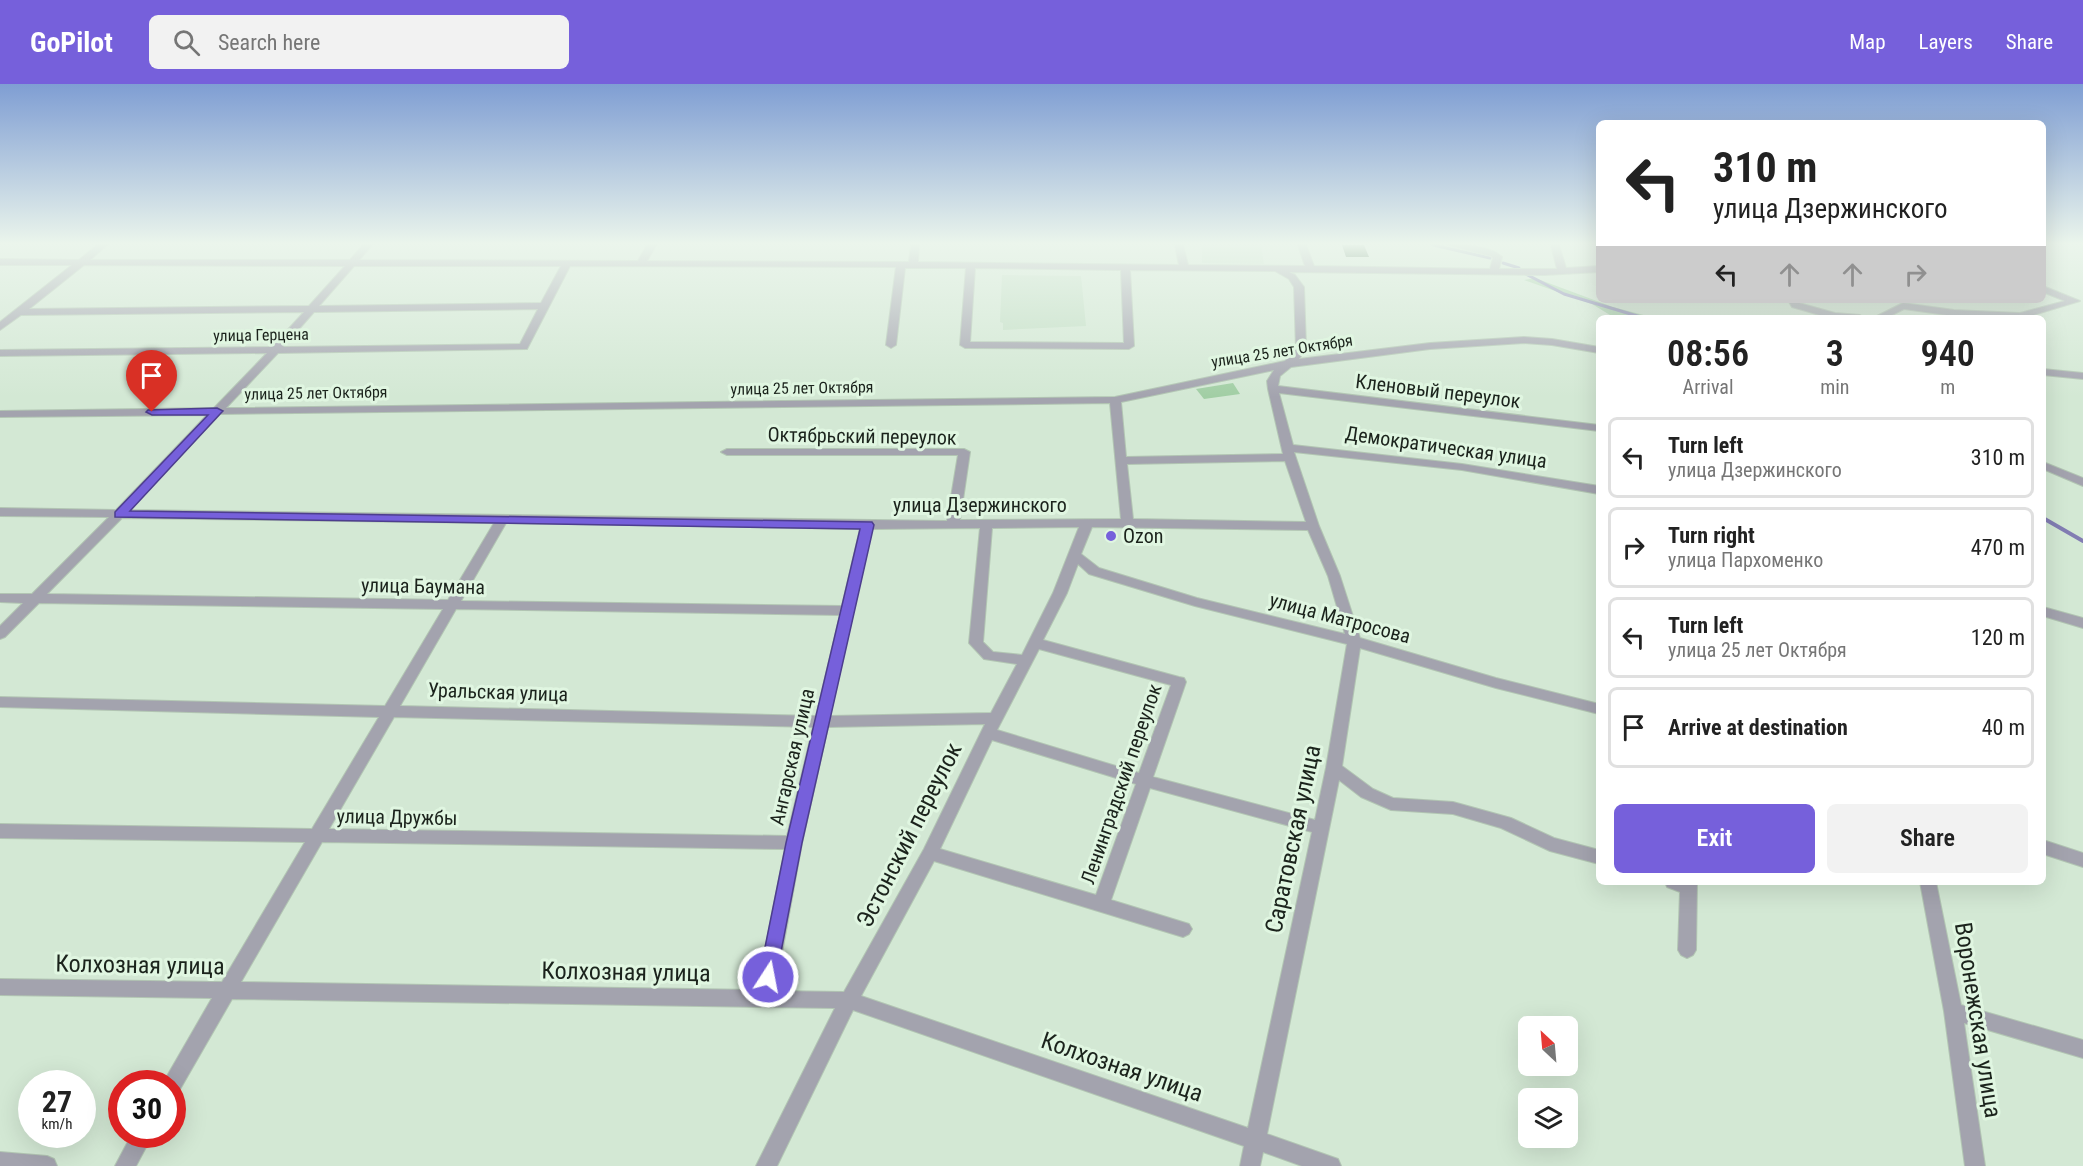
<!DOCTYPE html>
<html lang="en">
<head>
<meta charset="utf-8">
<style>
	:root { --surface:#fff; --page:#f2f2f2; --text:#222; --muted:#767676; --line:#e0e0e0; --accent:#7660db }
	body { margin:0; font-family:"Roboto Condensed",sans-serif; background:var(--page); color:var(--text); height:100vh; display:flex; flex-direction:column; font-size:22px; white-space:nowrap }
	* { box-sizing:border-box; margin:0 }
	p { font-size:20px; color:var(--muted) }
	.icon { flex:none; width:33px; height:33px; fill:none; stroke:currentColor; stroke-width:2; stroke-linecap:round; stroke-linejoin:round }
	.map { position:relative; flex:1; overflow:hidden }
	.panel { position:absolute; left:1596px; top:231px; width:450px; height:570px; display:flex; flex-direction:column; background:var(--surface); border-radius:9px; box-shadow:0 6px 24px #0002 }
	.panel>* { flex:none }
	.hud { position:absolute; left:1596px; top:36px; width:450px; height:183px; border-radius:9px; box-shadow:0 6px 24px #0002; background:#fff; color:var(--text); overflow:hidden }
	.needle { width:39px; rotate:334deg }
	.buttons { position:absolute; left:1518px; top:932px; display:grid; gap:12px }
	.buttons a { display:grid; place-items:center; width:60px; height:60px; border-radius:9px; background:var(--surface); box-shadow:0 6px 24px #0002; font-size:30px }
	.speed { position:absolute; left:18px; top:986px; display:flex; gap:12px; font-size:30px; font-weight:700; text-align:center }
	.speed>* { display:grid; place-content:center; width:78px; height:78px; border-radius:50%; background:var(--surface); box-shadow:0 6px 24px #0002; line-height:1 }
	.speed small { font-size:15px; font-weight:400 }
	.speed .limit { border:9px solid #d22; background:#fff; color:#111 }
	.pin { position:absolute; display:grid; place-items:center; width:51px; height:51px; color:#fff; margin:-62px -26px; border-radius:50% 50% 50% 0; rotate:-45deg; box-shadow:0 0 6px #0007 }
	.pin .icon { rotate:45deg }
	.me { position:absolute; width:66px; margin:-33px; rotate:11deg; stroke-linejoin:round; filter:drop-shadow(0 0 4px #0008) }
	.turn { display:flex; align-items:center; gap:21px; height:126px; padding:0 18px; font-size:27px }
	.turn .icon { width:78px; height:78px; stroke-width:2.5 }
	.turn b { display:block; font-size:42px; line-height:51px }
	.lanes { display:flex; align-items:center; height:57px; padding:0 18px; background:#0003; justify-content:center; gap:30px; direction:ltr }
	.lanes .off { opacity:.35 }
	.eta { display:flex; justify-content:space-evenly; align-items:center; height:102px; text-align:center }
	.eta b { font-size:36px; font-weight:600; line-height:42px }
	.button { display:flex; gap:12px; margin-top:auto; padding:12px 18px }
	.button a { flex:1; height:69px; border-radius:9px; background:var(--accent); color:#fff; font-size:24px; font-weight:600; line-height:69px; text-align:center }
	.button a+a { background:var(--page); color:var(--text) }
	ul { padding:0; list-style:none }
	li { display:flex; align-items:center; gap:18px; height:81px; margin:0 12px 9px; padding:0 6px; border:3px solid var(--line); border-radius:9px }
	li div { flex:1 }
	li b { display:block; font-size:22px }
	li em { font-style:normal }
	header { display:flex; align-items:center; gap:36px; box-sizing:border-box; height:84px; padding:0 30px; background:var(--accent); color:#fff }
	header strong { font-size:28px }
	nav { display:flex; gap:33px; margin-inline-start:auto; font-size:21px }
	.search { width:420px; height:54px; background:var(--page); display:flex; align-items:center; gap:15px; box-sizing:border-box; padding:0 21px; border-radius:9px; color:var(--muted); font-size:22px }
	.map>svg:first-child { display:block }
</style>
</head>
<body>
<header>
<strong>GoPilot</strong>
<div class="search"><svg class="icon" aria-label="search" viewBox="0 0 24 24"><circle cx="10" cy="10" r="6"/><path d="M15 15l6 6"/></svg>Search here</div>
<nav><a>Map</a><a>Layers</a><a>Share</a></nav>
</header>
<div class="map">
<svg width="2083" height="1082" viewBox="0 0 2083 1082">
	<rect width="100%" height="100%" fill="#d3e8d4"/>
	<g fill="#c2dec4">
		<polygon points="1202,161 1261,161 1264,180 1202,179"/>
		<polygon points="1002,191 1081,192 1086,242 1003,246 1003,239 1000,238"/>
	</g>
	<g fill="#a1cea4">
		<polygon points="1535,194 1613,223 1655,234 1615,234 1592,220 1524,196"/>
		<polygon points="1233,299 1240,310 1204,315 1196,305"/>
	</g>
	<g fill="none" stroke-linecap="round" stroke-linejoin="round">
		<g stroke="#827db3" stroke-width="3">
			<polyline points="1433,161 1490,174"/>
			<polyline points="1503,179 1519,184"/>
			<polyline points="1524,189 1564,210 1644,234"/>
		</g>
		<polyline stroke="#827db3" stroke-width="4" points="2043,434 2083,457"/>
	</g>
	<polygon fill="#14411c" points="1342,161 1364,161 1369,173 1346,173"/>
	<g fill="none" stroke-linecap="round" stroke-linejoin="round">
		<defs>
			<g id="minor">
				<path d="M 97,161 L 107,161 L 90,176 L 350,176 L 363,161 L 372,161 L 359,176 L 638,177 L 647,161 L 656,161 L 647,177 L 909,178 L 911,161 L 919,161 L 918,178 L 1179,181 L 1175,161 L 1183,161 L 1188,181 L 1305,182 L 1298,161 L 1306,161 L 1314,182 L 1490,185 L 1493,174 L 1491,172 L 1448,161 C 1464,161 1490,161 1502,173 L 1499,185 L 1557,185 L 1551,161 L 1559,161 L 1566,184 L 1599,182 L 1599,188 L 1544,191 L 1289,188 L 1295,191 L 1304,203 L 1306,264 L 1299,275 L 1430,259 L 1524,253 L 1552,255 L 1599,263 L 1599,269 L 1552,261 L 1524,259 L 1430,265 L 1291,283 L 1280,292 L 1278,302 L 1599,341 L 1599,347 L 1279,309 L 1293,361 L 1462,380 L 1599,402 L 1599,410 L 1462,386 L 1294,368 L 1319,442 L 1340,492 L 1360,554 L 1496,594 L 1599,620 L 1599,630 L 1496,604 L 1360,564 L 1342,682 L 1373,705 L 1393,714 L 1453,718 L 1511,734 L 1554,754 L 1599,766 L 1599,780 L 1550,767 L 1501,744 L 1453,730 L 1391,726 L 1361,713 L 1339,696 L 1267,1050 L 1338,1075 L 1341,1082 L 1302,1082 L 1263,1068 L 1260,1082 L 1240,1082 L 1244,1062 L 853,926 L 777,1082 L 756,1082 L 835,924 L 232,915 L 179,1007 L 172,1009 L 172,999 L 163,999 L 212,914 L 0,911 L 0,895 L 222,898 L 305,758 L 0,754 L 0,740 L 312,745 L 379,633 L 0,623 L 0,613 L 385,622 L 443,525 L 39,519 L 5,553 L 0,555 L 0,542 L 23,519 L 0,518 L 0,510 L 32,510 L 109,433 L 0,432 L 0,424 L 116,426 L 207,331 L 0,333 L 0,327 L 214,324 L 267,269 L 0,272 L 0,266 L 272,263 L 304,228 L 21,231 L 0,246 L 0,238 L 72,181 L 0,181 L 0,175 L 79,176 ZM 84,181 L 345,182 L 309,222 L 29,225 ZM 354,182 L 561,182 L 541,219 L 319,222 ZM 570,182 L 896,183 L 886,261 L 891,264 L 896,261 L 905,184 L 966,184 L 960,261 L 965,264 L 1129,265 L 1134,262 L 1130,186 L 1275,187 L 1289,195 L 1294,203 L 1296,264 L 1285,277 L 1115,313 L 226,324 L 278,269 L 527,265 ZM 975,184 L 1121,186 L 1124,259 L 970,258 ZM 538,225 L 520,260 L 283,263 L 314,228 ZM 1274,286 L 1267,297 L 1268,305 L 1283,370 L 1126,373 L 1121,318 ZM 1110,319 L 1121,435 L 960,436 L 970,368 L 964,365 L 727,365 L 721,368 L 727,371 L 958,371 L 947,437 L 129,426 L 220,330 ZM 1285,377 L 1306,438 L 1133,435 L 1127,380 ZM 122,434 L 494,439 L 448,516 L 47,510 ZM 506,439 L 860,445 L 842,522 L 461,517 ZM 1079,443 L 1053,509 L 1022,571 L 993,568 L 983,558 L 992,444 ZM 1092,443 L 1308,446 L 1328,492 L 1345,550 L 1197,514 L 1099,484 L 1081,470 ZM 980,444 L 969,559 L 984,575 L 1017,580 L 991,629 L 830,632 L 872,445 ZM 1078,480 L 1089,490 L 1195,522 L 1347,560 L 1326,684 L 1315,736 L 1153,693 L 1186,598 L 1184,594 L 1179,593 L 1043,556 L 1067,509 ZM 456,525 L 840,531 L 816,632 L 400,622 ZM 1039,565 L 1171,601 L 1139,689 L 997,646 ZM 394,633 L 813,643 L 787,752 L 329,745 ZM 985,640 L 924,765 L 844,908 L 775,907 L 802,759 L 828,643 ZM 992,656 L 1136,700 L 1096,811 L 940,765 ZM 1150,704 L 1312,748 L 1248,1044 L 861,912 L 934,777 L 1183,853 L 1189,850 L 1192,845 L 1189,840 L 1111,816 ZM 322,758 L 785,765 L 757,906 L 241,898 Z"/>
				<polygon points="2043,202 2080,217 2024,234 1954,232 1904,225 1886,234 1873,234 1903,219 1954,226 2020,229 2065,217 2043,208"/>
				<polygon points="1788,216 1798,216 1799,219 1835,229 1860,231 1865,234 1830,234 1792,223"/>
				<polygon points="2043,285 2083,289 2083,295 2043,291"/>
				<polygon points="2043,378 2083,394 2083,402 2043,385"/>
				<polygon points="2043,523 2083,534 2083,544 2043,532"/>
				<polygon points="2043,756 2083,769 2083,783 2043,770"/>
				<polygon points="1665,798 1697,798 1696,866 1693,871 1687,874 1681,871 1678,866 1680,808 1667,803"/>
				<polygon points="1920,798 1936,798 1961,921 2083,956 2083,974 1964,939 1985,1082 1965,1082 1944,927"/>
				<polygon points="132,1050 153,1050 136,1082 115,1082"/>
				<polygon points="0,1068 47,1072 54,1075 57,1082 0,1082"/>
			</g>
		</defs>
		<use href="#minor" stroke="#b2c5b3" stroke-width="2"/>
		<use href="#minor" fill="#a3a3ae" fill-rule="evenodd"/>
	</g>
	<linearGradient id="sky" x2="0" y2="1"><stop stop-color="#7f9ed3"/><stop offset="0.51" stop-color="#ebf5ec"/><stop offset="1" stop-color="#ebf5ec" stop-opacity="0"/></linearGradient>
	<rect width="2083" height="313" fill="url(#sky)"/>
	<polygon fill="#7660db" stroke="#4d3e8e" stroke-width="1.5" points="217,324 223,327 221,329 130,427 872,438 874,441 802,759 775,899 768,901 762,899 759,893 786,759 860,445 115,433 115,428 208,331 152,331 146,328 148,326"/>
	<circle fill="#7660db" stroke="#e0f6e1" stroke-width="2" cx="1111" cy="452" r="6"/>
	<g text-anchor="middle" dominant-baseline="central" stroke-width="6" stroke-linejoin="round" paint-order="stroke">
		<g font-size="16" fill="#1b231c" stroke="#e0f6e1">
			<text transform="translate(261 251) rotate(-1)">улица Герцена</text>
			<text transform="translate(1282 267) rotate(-9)">улица 25 лет Октября</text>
			<text transform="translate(802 304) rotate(-1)">улица 25 лет Октября</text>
			<text transform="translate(316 309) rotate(-1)">улица 25 лет Октября</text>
		</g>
		<g font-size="20" fill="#1b231c" stroke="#e0f6e1">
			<text transform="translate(1438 307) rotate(7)">Кленовый переулок</text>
			<text transform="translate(862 352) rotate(1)">Октябрьский переулок</text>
			<text transform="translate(1446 363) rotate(8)">Демократическая улица</text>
			<text x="980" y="421">улица Дзержинского</text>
			<text transform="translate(423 502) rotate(1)">улица Баумана</text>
			<text transform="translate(1340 534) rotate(15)">улица Матросова</text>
			<text transform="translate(498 608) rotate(2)">Уральская улица</text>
			<text transform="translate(792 673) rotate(-77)">Ангарская улица</text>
			<text transform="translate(1121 700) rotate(-71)">Ленинградский переулок</text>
			<text transform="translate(397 733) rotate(1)">улица Дружбы</text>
		</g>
		<g font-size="20" fill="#1b231c" stroke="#e0f6e1" text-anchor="start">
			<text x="1123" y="452">Ozon</text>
		</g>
		<g font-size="24" fill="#1b231c" stroke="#e0f6e1">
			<text transform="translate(909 751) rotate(-63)">Эстонский переулок</text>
			<text transform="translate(1293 755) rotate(-78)">Саратовская улица</text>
			<text transform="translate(140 881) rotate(1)">Колхозная улица</text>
			<text transform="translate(626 888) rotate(1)">Колхозная улица</text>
			<text transform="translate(1978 936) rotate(81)">Воронежская улица</text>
			<text transform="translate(1122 983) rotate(19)">Колхозная улица</text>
		</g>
	</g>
</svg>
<div class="buttons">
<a><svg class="needle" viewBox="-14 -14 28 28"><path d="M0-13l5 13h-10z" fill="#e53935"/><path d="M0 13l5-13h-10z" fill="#767676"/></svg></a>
<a><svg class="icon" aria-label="layers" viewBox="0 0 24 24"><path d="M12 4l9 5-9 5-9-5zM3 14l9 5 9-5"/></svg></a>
</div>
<div class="speed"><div>27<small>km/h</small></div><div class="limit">30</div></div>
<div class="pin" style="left:152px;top:328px;background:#d93025"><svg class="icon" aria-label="arrive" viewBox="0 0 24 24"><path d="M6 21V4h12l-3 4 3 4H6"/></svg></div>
<svg class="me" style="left:768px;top:893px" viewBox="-20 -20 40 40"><circle r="17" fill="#7660db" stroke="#fff" stroke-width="3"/><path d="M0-11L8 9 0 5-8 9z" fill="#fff"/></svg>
<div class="hud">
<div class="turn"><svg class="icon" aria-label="left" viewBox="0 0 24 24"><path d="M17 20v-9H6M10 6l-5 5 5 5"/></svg><div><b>310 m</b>улица Дзержинского</div></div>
<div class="lanes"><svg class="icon" aria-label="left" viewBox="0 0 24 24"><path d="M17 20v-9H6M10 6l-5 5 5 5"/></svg><svg class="icon off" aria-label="ahead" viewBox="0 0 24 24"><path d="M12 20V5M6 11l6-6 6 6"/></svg><svg class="icon off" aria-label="ahead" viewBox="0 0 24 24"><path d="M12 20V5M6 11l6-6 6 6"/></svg><svg class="icon off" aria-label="right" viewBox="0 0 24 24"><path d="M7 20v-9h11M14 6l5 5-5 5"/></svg></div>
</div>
<section class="panel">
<div class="eta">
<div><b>08:56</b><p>Arrival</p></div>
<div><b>3</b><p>min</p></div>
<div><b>940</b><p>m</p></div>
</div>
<ul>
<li><svg class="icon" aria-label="left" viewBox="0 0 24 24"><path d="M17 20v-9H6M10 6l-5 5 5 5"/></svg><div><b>Turn left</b><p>улица Дзержинского</p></div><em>310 m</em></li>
<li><svg class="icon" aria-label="right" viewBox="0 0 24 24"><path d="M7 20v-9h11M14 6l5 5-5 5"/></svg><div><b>Turn right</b><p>улица Пархоменко</p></div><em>470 m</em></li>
<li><svg class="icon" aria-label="left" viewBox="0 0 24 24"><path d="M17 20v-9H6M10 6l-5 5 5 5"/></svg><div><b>Turn left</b><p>улица 25 лет Октября</p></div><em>120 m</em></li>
<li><svg class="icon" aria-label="arrive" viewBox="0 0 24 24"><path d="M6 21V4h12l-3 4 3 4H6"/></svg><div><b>Arrive at destination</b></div><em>40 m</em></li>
</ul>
<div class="button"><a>Exit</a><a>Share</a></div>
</section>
</div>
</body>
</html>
